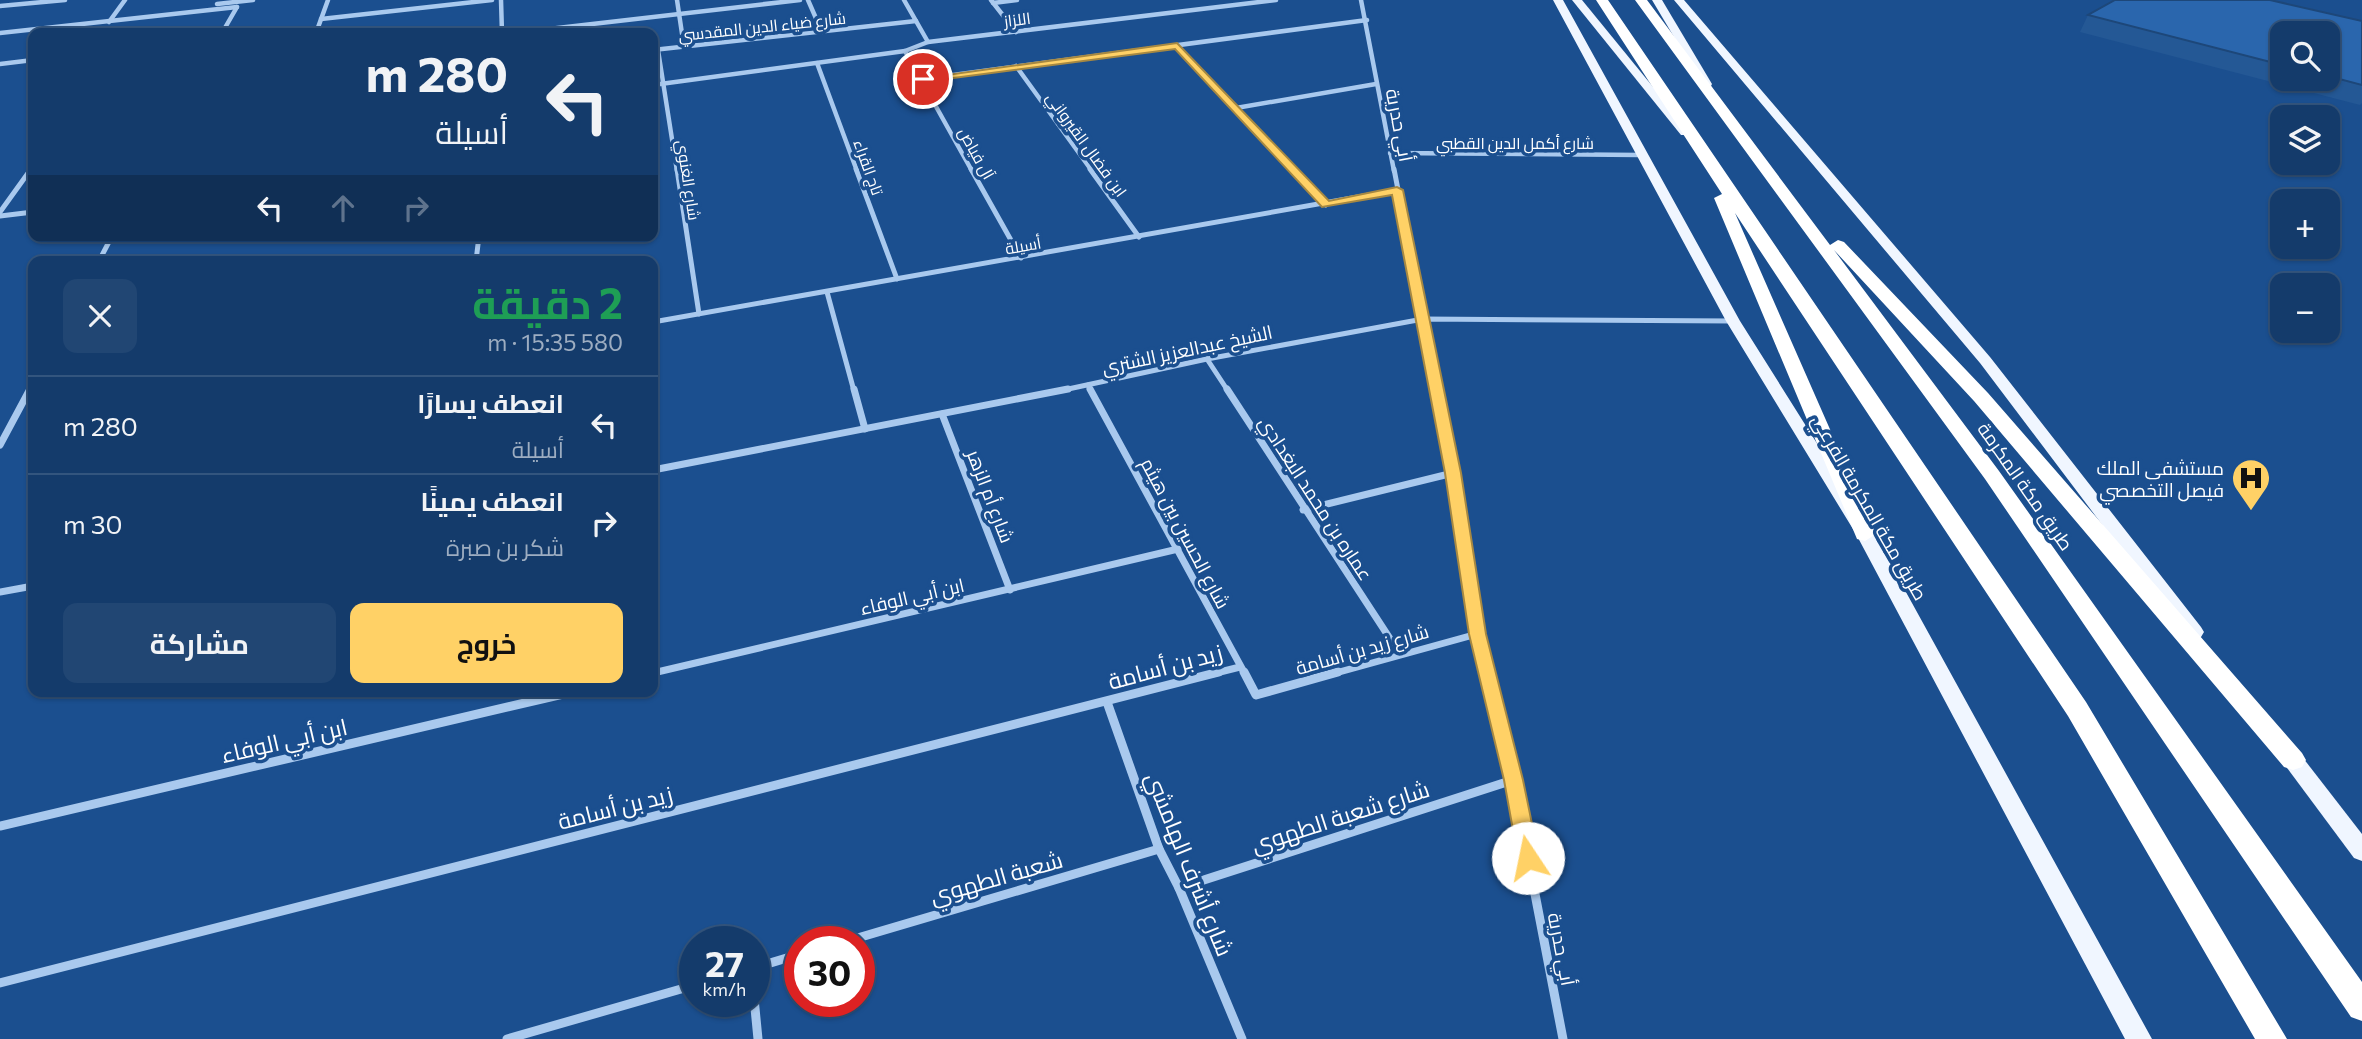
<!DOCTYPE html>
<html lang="ar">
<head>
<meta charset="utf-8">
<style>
	:root { --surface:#143b6b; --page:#214673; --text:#f1f3f6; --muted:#9dadc1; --line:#33557e; --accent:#ffd166 }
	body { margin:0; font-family:Commissioner,Cairo,sans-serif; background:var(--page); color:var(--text); direction:rtl; height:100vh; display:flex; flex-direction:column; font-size:26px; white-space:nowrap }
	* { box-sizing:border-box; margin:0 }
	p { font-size:23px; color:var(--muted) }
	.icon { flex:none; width:38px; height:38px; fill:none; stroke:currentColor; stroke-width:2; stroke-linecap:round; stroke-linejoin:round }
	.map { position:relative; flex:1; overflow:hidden; direction:ltr }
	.panel { position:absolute; left:28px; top:256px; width:630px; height:441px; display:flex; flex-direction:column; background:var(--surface); border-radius:14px; box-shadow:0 2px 5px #0004,0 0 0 2px var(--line); direction:rtl }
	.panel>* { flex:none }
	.hud { position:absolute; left:28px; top:28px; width:630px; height:214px; border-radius:14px; box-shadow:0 2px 5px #0004,0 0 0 2px var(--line); direction:rtl; background:#143b6b; color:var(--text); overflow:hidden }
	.tools { position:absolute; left:2270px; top:21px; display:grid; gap:14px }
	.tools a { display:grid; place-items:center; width:70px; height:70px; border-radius:14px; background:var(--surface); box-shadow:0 2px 5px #0004,0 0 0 2px var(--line); font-size:35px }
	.speed { position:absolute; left:679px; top:926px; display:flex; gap:14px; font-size:35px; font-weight:700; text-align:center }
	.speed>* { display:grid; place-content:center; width:91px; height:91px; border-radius:50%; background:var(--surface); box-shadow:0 2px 5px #0004,0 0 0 2px var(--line); line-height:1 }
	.speed small { font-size:18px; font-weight:400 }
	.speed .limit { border:10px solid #d22; background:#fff; color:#111 }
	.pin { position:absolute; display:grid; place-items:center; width:60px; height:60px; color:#fff; margin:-30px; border:4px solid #fff; border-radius:50%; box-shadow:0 2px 7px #0007 }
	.me { position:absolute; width:77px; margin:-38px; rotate:349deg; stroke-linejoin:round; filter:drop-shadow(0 0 5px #0008) }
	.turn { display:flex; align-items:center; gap:24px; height:147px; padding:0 35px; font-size:32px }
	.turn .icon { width:91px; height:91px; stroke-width:2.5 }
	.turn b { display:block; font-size:49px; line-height:60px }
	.lanes { display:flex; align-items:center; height:66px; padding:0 35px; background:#0003; justify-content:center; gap:35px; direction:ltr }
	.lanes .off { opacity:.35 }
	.round { display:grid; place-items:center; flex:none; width:74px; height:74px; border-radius:14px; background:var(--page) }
	.overview { display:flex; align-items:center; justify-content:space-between; height:119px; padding:0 35px }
	h1 { font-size:42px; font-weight:700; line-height:52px; color:#1e9e55 }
	.button { display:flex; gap:14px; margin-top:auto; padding:14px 35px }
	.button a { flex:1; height:80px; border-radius:14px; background:var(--accent); color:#111; font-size:28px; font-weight:700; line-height:80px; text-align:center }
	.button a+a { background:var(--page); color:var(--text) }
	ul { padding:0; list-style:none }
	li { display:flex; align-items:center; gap:21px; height:98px; padding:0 35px; border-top:2px solid var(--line) }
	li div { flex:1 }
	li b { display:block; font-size:26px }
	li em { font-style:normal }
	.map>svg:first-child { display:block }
</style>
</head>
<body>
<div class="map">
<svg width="2362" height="1039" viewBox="0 0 2362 1039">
	<rect width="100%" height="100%" fill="#1b4f8f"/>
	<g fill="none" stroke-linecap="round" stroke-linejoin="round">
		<g stroke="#a9c9ee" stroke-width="4.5">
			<polyline points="501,0 502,33"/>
			<polyline points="677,0 684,47"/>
			<polyline points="808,0 822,32"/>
			<polyline points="991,0 1016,32"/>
			<polyline points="1361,0 1394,171"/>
			<polyline points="993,3 1017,0"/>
			<polyline points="217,4 253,0"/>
			<polyline points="0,6 65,0"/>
			<polyline points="321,19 492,0"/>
			<polyline points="109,22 125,0"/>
			<polyline points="0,33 237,7"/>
			<polyline points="222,33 237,7"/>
			<polyline points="316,33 328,0"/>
			<polyline points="514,33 800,0"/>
			<polyline points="928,42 1276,0"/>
			<polyline points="1177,46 1294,171"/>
			<polyline points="653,50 916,21"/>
			<polyline points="658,50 677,171"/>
			<polyline points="905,51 972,171"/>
			<polyline points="817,63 857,171"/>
			<polyline points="0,64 33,60"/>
			<polyline points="1016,66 1092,171"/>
			<polyline points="923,79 1367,20"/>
			<polyline points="653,85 905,51 928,42 904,0"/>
			<polyline points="1236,108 1376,84"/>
			<polyline points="1390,153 1640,155"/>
			<polyline points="29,171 33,166"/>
		</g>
		<g stroke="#a9c9ee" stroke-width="5">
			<polyline points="677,169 699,314"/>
			<polyline points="856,169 897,279"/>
			<polyline points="971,169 1021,258"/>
			<polyline points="1090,169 1139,237"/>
			<polyline points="1293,169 1326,205"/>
			<polyline points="1394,169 1437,391"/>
			<polyline points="0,212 31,169"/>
			<polyline points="0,216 33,212"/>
			<polyline points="99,261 112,236"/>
			<polyline points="476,261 479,236"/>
			<polyline points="827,292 854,391"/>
			<polyline points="653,322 1397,190"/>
			<polyline points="1207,359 1228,391"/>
			<polyline points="1088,385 1091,391"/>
			<polyline points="29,391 33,383"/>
			<polyline points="1059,391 1207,359 1423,319 1733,321"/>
		</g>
		<g stroke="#a9c9ee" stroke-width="7">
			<polyline points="854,389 865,429"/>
			<polyline points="1090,389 1245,674"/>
			<polyline points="1227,389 1400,654"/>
			<path d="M 1437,389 C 1455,484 1464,581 1487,674"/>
			<polyline points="942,414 1010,590"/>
			<polyline points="0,445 30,389"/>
			<polyline points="653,470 1068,389"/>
			<polyline points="1303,510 1453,473"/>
			<polyline points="0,592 33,586"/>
			<polyline points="653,673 1178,549"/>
			<polyline points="1212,674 1240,667"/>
			<polyline points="1332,674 1477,634"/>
		</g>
		<g stroke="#a9c9ee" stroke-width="9">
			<polyline points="1244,672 1256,695 1338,672"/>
			<polyline points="1486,672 1513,780 1563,1039"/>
			<polyline points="653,673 656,672"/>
			<polyline points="1107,702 1159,849 1179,888 1242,1039"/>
			<polyline points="0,826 576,691"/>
			<polyline points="1179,888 1513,780"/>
			<polyline points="844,942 1159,849"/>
			<polyline points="754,968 800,954"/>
			<polyline points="0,983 1219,672"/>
			<polyline points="754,998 758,1039"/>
			<polyline points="507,1039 695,985"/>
		</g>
		<g fill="#f0f6ff" fill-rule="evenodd">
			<polygon points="1553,0 1563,0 1740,321 1874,534 2152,1039 2125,1039 1856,534 1726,321"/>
			<polygon points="1572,0 1582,0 1689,131 1689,135 1681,135"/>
			<polygon points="1652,0 1662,0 1712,84 1711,86 1702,84"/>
			<polygon points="1674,0 1684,0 1990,357 2201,627 2204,632 2201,637 2187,637 1980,363"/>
			<polygon points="2286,743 2293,745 2362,834 2362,861 2354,858 2279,757 2275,751 2279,745"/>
		</g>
		<g fill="#fff" fill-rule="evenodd">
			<polygon points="1596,0 1608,0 2086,702 2287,1039 2255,1039 2068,716 1735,213 1876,534 1865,541 1857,539 1714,198 1722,194"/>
			<polygon points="1635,0 1647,0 1830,245 1838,240 1844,242 1988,393 2302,753 2306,760 2302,767 2293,770 2284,767 1974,401 1834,250 1999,471 2362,982 2362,1021 2351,1017 1985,479"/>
		</g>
	</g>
	<path fill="#245895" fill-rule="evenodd" d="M 2088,15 L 2362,21 L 2362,103 L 2360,105 L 2080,32 ZM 2282,33 L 2328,33 L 2328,79 L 2282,79 Z"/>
	<polygon fill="#1d4779" points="511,236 545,236 512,241"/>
	<polygon fill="#2a66ad" stroke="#1d4779" stroke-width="2" points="2115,0 2270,0 2362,21 2362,85 2328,76 2328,33 2282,33 2282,65 2088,15"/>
	<polygon fill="#ffd166" stroke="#a68842" stroke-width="2" points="1177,43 1329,201 1397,187 1403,190 1461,473 1486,634 1523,780 1539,858 1536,864 1528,867 1521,864 1518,858 1504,780 1469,634 1445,473 1392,195 1322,207 1175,49 923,82 918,79"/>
	<defs>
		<symbol id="hospital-pin" viewBox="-11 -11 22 30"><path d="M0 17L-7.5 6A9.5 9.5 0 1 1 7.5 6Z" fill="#ffd166" stroke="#1b4f8f"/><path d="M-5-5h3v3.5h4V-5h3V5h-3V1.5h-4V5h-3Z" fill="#111"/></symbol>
	</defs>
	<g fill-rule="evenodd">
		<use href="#hospital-pin" x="2229" y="456" width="44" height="60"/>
	</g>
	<g text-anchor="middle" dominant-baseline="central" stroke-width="7" stroke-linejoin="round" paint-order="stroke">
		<g font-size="16" fill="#fff" stroke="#1b4f8f">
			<text transform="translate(1017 19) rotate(-7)">اللزاز</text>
			<text transform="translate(762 26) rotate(-6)">شارع ضياء الدين المقدسي</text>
			<text x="1515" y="142">شارع أكمل الدين القطبي</text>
			<text transform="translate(1087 144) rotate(54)">ابن فضال القيرواني</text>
			<text transform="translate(977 153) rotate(61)">آل فياض</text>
			<text transform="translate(869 167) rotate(70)">تاج القراء</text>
			<text transform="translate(689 180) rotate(81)">شارع الغنوي</text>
			<text transform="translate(1023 245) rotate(-10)">أسيلة</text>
		</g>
		<g font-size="19" fill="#fff" stroke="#1b4f8f">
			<text transform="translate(1400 125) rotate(79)">أبي حدرية</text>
			<text transform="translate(1187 349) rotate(-12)">الشيخ عبدالعزيز الشتري</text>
			<text transform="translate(2026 486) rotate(55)">طريق مكة المكرمة</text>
			<text transform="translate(991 496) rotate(69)">شارع أم الزهر</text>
			<text transform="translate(1316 498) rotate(57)">عماره بن محمد البغدادي</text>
			<text transform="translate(1870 507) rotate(60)">طريق مكة المكرمة الفرعي</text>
			<text transform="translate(1186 533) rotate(62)">شارع الحسين بين هيثم</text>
			<text transform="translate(912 596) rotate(-13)">ابن أبي الوفاء</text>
			<text transform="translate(1362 649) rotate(-16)">شارع زيد بن أسامة</text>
			<text transform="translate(1562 949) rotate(79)">أبي حدرية</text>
		</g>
		<g font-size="19" fill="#fff" stroke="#1b4f8f" text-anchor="end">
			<text x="2224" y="467">مستشفى الملك<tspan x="2224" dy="22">فيصل التخصصي</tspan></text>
		</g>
		<g font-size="23" fill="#fff" stroke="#1b4f8f">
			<text transform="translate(1165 666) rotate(-15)">زيد بن أسامة</text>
			<text transform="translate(284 740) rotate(-13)">ابن أبي الوفاء</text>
			<text transform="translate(615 807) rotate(-14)">زيد بن أسامة</text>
			<text transform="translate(1340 816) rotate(-18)">شارع شعبة الطهوي</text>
			<text transform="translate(1190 864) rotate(68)">شارع أشرف الهامشي</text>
			<text transform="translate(996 877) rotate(-16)">شعبة الطهوي</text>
		</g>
	</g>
</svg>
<div class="tools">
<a><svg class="icon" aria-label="search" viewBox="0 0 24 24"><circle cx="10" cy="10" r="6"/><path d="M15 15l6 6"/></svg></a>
<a><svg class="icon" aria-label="layers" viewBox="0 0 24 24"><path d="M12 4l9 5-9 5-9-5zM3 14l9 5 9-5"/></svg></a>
<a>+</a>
<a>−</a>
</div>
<div class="speed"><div>27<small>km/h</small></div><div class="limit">30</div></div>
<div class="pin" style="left:923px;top:79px;background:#d93025"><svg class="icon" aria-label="arrive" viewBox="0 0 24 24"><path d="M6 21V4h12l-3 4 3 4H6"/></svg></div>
<svg class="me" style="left:1528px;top:858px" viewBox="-20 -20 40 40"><circle r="19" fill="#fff"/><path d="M0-13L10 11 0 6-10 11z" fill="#ffd166"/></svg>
<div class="hud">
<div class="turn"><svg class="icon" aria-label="left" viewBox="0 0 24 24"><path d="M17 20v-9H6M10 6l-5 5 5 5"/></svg><div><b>280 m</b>أسيلة</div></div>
<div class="lanes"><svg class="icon" aria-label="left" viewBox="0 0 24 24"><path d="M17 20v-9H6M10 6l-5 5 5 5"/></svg><svg class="icon off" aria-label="ahead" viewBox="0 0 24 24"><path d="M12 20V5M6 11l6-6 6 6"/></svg><svg class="icon off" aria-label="right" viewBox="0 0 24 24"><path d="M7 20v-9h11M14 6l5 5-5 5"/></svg></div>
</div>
<section class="panel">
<div class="overview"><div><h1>2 دقيقة</h1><p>580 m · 15:35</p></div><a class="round"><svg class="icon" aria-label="close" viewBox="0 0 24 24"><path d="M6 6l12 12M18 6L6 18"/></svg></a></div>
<ul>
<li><svg class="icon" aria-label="left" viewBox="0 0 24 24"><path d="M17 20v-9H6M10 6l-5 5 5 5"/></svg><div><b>انعطف يسارًا</b><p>أسيلة</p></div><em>280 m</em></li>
<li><svg class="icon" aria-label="right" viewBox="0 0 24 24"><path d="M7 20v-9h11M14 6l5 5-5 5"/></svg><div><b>انعطف يمينًا</b><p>شكر بن صبرة</p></div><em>30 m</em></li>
</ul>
<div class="button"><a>خروج</a><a>مشاركة</a></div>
</section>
</div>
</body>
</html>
